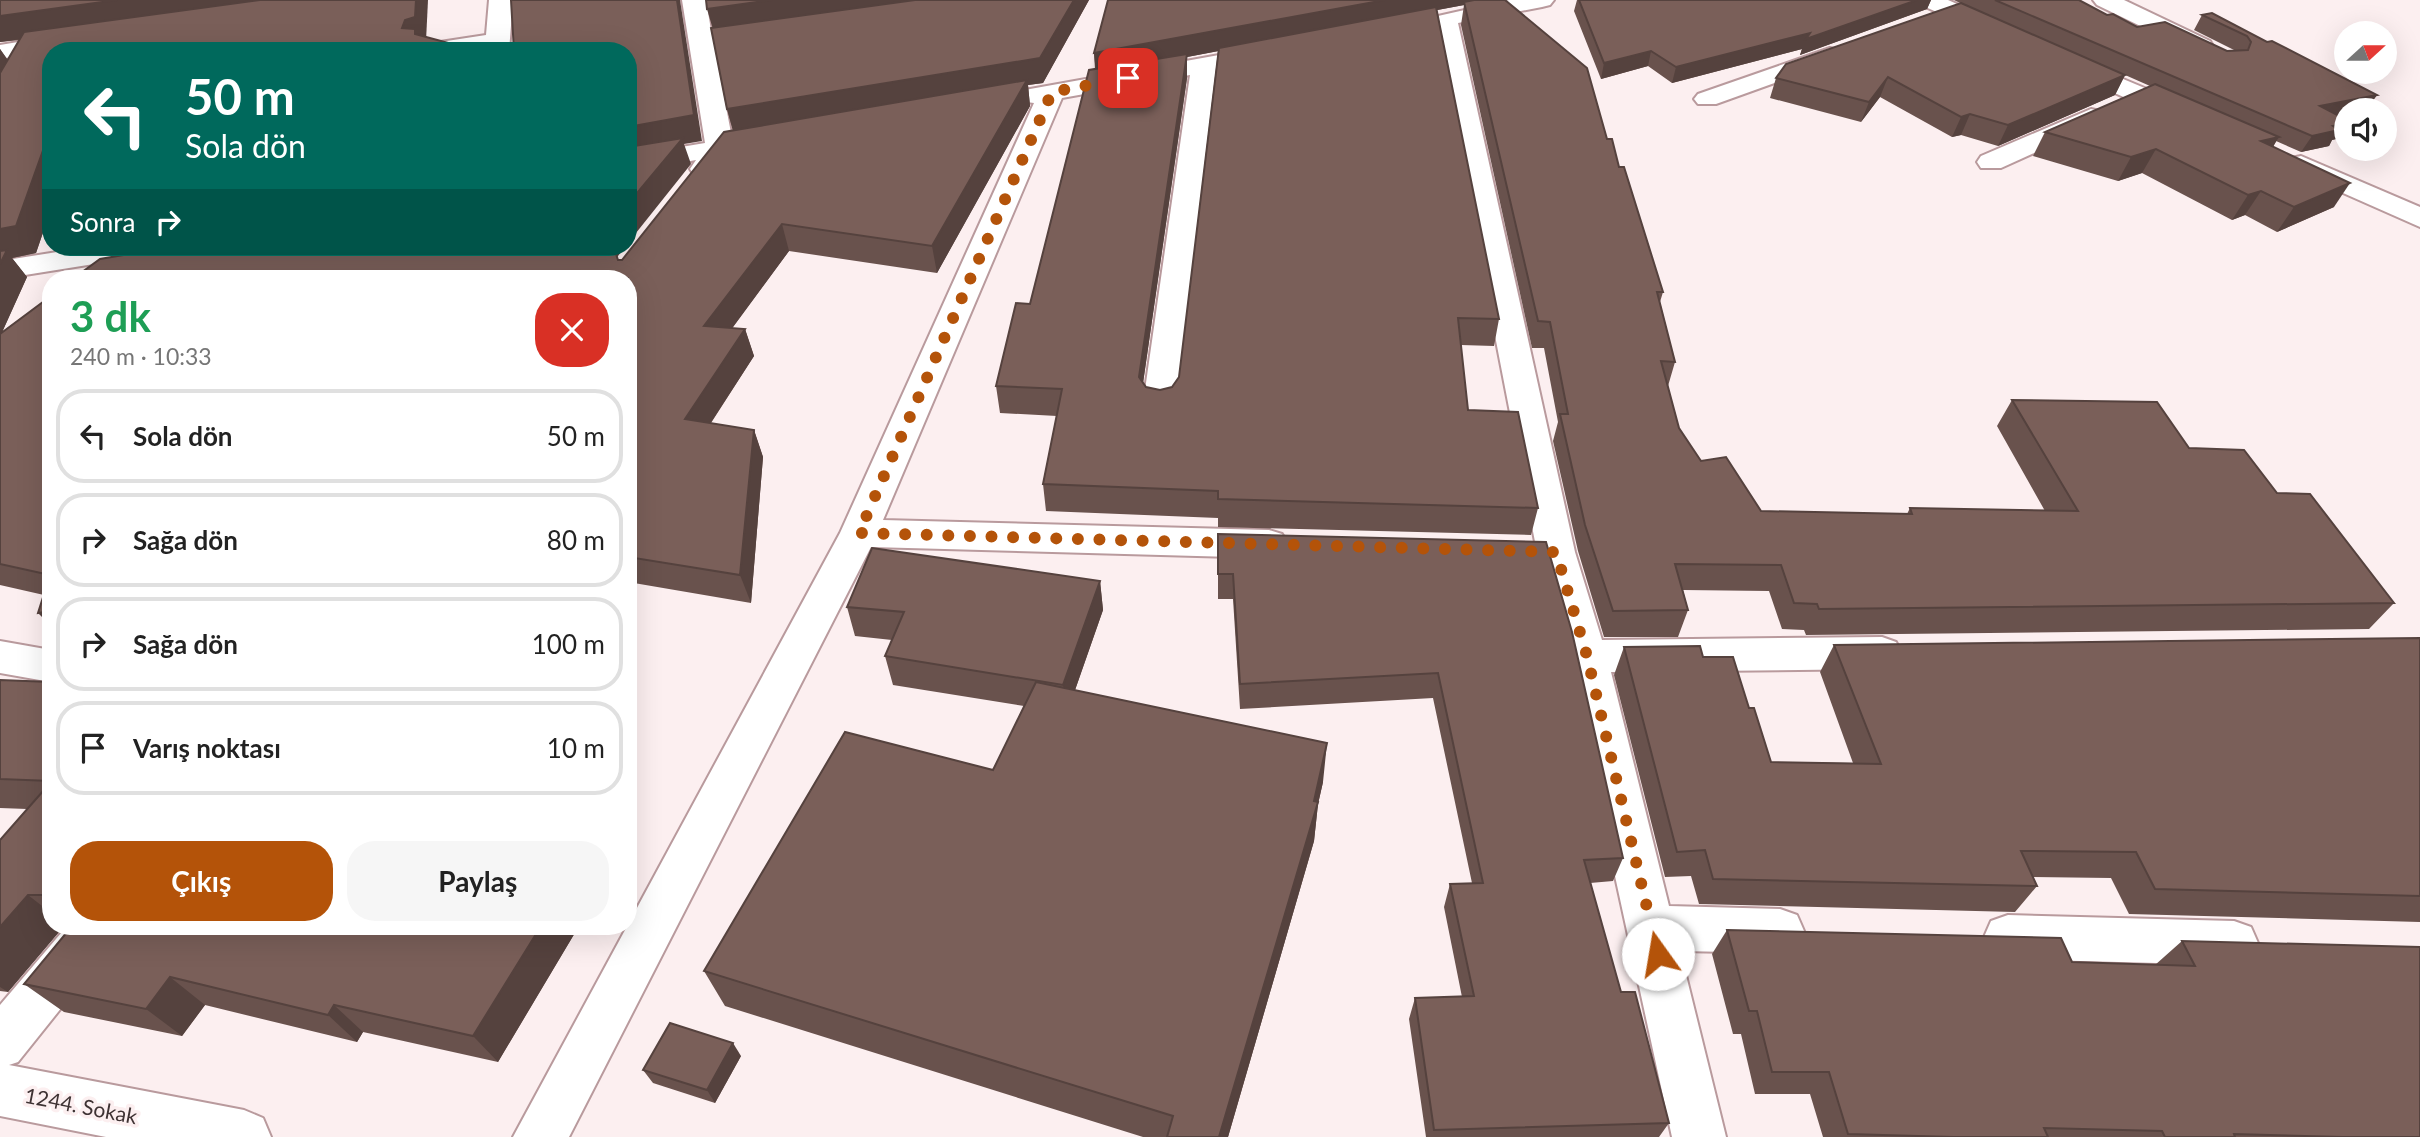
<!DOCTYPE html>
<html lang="tr">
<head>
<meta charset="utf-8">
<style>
	:root { --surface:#fff; --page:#f6f6f6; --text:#222; --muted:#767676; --line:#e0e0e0; --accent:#b45309 }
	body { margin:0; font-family:Lato,sans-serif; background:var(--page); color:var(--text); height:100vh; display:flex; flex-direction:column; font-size:26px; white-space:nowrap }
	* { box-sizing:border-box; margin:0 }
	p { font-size:23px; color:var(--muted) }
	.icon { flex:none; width:38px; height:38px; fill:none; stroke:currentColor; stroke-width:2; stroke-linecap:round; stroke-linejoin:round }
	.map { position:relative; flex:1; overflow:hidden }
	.details { position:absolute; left:42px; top:270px; width:595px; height:665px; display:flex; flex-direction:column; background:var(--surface); border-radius:28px; box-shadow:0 7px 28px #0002 }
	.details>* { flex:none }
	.hud { position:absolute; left:42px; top:42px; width:595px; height:214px; border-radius:28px; box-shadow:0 7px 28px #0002; background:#00695c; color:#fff; overflow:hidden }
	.needle { width:46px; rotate:69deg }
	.controls { position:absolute; left:2334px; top:21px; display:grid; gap:14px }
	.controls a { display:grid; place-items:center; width:63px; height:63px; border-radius:50%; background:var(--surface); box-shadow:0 7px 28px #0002; font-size:35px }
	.pin { position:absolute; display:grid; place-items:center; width:60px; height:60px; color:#fff; margin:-30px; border-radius:14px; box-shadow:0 4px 10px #0006 }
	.me { position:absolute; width:77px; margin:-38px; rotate:347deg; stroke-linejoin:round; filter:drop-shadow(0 0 5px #0008) }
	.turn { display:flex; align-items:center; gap:24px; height:147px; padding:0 28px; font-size:32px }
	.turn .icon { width:91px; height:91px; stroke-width:2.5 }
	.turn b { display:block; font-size:49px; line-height:60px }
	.then { display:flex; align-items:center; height:66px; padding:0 28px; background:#0003; gap:14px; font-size:26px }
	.round { display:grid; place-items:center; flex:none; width:74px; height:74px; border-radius:28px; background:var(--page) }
	.headline { display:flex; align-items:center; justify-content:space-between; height:119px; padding:0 28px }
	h1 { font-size:42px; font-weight:700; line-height:52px; color:#1e9e55 }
	.primary-button { display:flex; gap:14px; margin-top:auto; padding:14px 28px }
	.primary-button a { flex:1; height:80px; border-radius:28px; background:var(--accent); color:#fff; font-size:28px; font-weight:700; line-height:80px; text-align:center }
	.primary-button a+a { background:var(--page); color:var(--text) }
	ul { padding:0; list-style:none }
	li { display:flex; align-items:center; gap:21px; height:94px; margin:0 14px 10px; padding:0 14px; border:4px solid var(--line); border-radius:28px }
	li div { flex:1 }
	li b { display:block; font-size:26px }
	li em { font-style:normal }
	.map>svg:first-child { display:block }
</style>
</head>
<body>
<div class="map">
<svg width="2420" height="1137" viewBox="0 0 2420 1137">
	<rect width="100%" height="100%" fill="#fceff0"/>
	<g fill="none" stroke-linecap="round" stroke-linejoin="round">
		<defs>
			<g id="minor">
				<polygon points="489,0 513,0 509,51 415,51 418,46 427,44 486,35"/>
				<path d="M 682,0 L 706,0 L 712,36 L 767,28 L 776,30 L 779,35 L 776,40 L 715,50 L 732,138 L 762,133 L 772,135 L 776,141 L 772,147 L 730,155 C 719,169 713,180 694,175 L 690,169 L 696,160 L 628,172 L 628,156 L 705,143 Z"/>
				<polygon points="1509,0 1554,0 1550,5 1542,7 1458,23 1575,552 1602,640 1882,637 1896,642 1902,653 1896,664 1882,669 1611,672 1669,906 1780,909 1797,915 1804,931 1797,947 1780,953 1680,951 1726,1137 1672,1137 1567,656 1537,552 1434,21 1438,16"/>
				<polygon points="1917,0 1948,0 2004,25 2008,30 2004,35 1988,35 1921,5"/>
				<polygon points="2093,0 2124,0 2210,41 2213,46 2210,51 2192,51 2097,5"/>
				<polygon points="66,34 75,36 78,41 75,46 0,59 0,45"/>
				<polygon points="1269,46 1278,48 1281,53 1278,58 1216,70 1177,404 1172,412 1160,415 1148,412 1143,404 1190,75 1062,98 883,520 1269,530 1282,534 1288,544 1282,554 1269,558 871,547 569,1137 513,1137 840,533 1034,103 1019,101 1015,96 1019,91"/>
				<polygon points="1830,48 1839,50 1842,55 1839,60 1716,104 1698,104 1694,99 1698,94"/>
				<polygon points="2073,58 2190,107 2194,113 2190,119 2172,119 2064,70 2061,65 2064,60"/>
				<polygon points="2091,109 2100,111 2104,117 2100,123 2001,168 1981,168 1977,162 1981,156"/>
				<polygon points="2301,156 2420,207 2420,227 2291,170 2287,164 2291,158"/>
				<polygon points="89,247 159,247 155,253 144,256 0,279 0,261"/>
				<polygon points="0,641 51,650 51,682 0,673"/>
				<polygon points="2008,915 2234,921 2251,927 2258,943 2251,959 2234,965 2008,959 1991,953 1984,937 1991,921"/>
				<polygon points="67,926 121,926 114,942 18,1062 9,1065 244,1110 263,1118 271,1137 106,1137 0,1116 0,1005"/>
			</g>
		</defs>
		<use href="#minor" stroke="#b99a9d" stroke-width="4"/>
		<use href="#minor" fill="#fff" fill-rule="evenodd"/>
	</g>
	<g fill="#69524d" fill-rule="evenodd">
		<polygon points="0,0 51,51 51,209 36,253 12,258 27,277 2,332 51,296 51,626 44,595 0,585 0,49 8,60 20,40 0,42"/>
		<polygon points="706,0 1089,0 1043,83 1028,85 1030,106 937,273 789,251 732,328 745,329 754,356 711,423 754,430 763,457 751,603 628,582 628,278 74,278 100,259 129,254 132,247 625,247 617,257 618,260 622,260 724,132 733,130 727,109 711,28 713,27"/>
		<path d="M 1108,0 L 1505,0 L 1607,139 L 1619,167 L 1663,292 L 1660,302 L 1675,362 L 1668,386 L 1679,428 L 1701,461 L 1761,511 L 1907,514 L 1910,508 L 2045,511 L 1997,426 L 2012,400 L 2189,448 L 2277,493 L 2394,603 L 2369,629 L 1806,635 L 1804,630 L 1782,629 L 1769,591 L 1683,590 L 1688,610 L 1678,637 L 1604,637 L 1578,551 L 1553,441 L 1558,422 L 1544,348 L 1532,348 L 1461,25 L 1464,5 L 1437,10 L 1499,319 L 1494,346 L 1461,345 L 1468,410 L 1538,508 L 1531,535 L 1218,527 L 1218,518 L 1046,511 L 1043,484 L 1057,416 L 1000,413 L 996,386 L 1030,304 L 1095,69 L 1094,53 ZM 1218,51 L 1179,377 L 1172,387 L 1160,390 L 1146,387 L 1143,383 L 1187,78 L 1187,57 Z"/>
		<polygon points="1577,0 1931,0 1927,9 1800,55 1802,49 1672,83 1648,66 1601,79 1574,11"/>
		<polygon points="1954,0 2079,0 2107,15 2137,27 2227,51 2236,51 2194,30 2202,15 2267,42 2377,95 2366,110 2347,110 2347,115 2339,116 2347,120 2347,129 2340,138 2332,140 2329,146 2301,152 2276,141 2273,147 2334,207 2277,232 2245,215 2232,220 2142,173 2118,181 2033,156 2045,132 2150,86 2073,52 2125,75 2115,95 1998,146 1961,135 1952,137 1880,97 1861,122 1770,98 1776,78 1960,3"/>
		<polygon points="1218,534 1546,542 1623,858 1613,881 1590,883 1621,992 1669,1123 1659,1137 1426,1137 1409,1019 1415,998 1462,997 1444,907 1450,884 1472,883 1433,698 1240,709 1233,599 1218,599"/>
		<polygon points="1100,581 1103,610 1075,690 1323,782 1318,804 1314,841 1228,1137 1143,1137 725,1006 704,971 993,770 1024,706 893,685 885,656 892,640 855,636 847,607"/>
		<polygon points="2420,638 2420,922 2129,914 2111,878 2033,877 2037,886 2015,912 1699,904 1691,876 1665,877 1614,675 1624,647 1703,657 1749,708 1771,762 1853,763 1820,672 1834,645"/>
		<polygon points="0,680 51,682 51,926 64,926 8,992 0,991 0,840 27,809 0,808"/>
		<polygon points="579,926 498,1062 363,1032 357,1042 205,1005 182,1036 64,1012 24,984"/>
		<polygon points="1727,930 2072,962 2155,965 2182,941 2420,1137 1823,1137 1810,1094 1755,1094 1741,1034 1733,1034 1712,954"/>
		<polygon points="741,1056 715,1103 653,1083 643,1070"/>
	</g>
	<g fill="#55423e">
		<polygon points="117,0 307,0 0,42 0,16"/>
		<polygon points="416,0 428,0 426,41 402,28 405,20"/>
		<polygon points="677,0 680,0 702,141 684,144 691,164 628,243 628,127"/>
		<polygon points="772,0 953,0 714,33 707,9"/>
		<polygon points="1074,0 1089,0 1043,83 1028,85 1030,106 937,273 932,246 734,135 727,109"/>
		<polygon points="1385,0 1478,0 1464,2 1464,5 1187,57 1187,78 1140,404 1096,74 1094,53"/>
		<polygon points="1917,0 1931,0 1927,9 1800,55 1802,49 1672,83 1676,67"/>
		<polygon points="0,49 8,61 0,75"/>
		<polygon points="1651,51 1648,66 1601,79 1604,63"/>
		<polygon points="2125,75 2115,95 1998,146 2008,125"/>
		<polygon points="1888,77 1880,97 1861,122 1869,102"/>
		<polygon points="2377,95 2366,110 2347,110 2347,115 2309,121 2320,106"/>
		<polygon points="1970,114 1961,135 1952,137 1961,117"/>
		<polygon points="2347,123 2347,129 2340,138 2332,140 2329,146 2301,152 2312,136 2333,126"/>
		<polygon points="2279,137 2264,161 2261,141"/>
		<polygon points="51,144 51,209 36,253 12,258 27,277 0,337 0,229 45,145"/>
		<polygon points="2156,149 2142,173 2118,181 2131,157"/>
		<polygon points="2350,183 2334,207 2277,232 2294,207"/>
		<polygon points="2261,191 2245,215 2232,220 2248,195"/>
		<polygon points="782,224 789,251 714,353 704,326"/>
		<polygon points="247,247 291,247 261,276 245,253 245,249"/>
		<polygon points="594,247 625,247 602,276 591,250"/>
		<polygon points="745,329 754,356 695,447 685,419"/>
		<polygon points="754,430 763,457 751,603 740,575"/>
		<polygon points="1100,581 1103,610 1067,713 1063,685"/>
		<polygon points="51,611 51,626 38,613"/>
		<polygon points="1327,743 1323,782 1318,804 1314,841 1228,1137 1219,1137 1314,801"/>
		<polygon points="28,895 51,913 51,926 64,926 8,992 0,987 0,927"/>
		<polygon points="541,926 579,926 498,1062 473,1036"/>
		<polygon points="170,977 205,1005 182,1036 146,1009"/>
		<polygon points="334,1005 363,1032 357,1042 328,1015"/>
		<polygon points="733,1043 741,1056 715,1103 707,1090"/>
	</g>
	<g fill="#7a5f59" stroke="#55423e" stroke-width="2">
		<polygon points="0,0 117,0 0,16"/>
		<polygon points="260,0 416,0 415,17 405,20 402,28 415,29 415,34 478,51 51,51 51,144 45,145 16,226 0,229 0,73 24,32"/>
		<polygon points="511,0 677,0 694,115 628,127 628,51 514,51"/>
		<polygon points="706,0 772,0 707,9"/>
		<polygon points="915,0 1074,0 1040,58 727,109 711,28"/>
		<polygon points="1108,0 1385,0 1094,53"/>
		<polygon points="1474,0 1505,0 1587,68 1607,139 1612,139 1619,167 1624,167 1663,292 1657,292 1675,362 1661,361 1679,428 1701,461 1726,457 1761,511 1912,514 1910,508 2078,511 2012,400 2157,402 2189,448 2244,450 2277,493 2310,494 2394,603 1819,609 1817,604 1794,603 1781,565 1675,564 1688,610 1613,611 1585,525 1560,414 1568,414 1550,322 1538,321 1464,2"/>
		<polygon points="1579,0 1917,0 1806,39 1810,33 1676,67 1651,51 1604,63"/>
		<polygon points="1995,0 2079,0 2107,15 2113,14 2137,27 2165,22 2227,51 2248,50 2251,42 2247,36 2202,15 2212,13 2267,42 2272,41 2377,95 2320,106 2347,120 2347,123 2333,126 2339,130 2312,136"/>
		<polygon points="1961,3 2125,75 2008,125 1970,114 1961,117 1888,77 1869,102 1776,78 1786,64"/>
		<polygon points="1436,7 1499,319 1458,318 1468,410 1518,412 1538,508 1218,499 1218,491 1043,484 1062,389 996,386 1016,303 1030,304 1089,70 1187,54 1139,377 1146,387 1160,390 1172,387 1179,377 1219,48"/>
		<polygon points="1027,80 932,246 782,224 704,326 745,329 685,419 754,430 740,575 628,557 628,278 74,278 100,259 129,254 132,247 247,247 245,249 245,253 282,253 289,247 594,247 591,250 593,254 616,254 618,260 622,260 724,132"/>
		<polygon points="2155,84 2279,137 2261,141 2350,183 2294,207 2261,191 2248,195 2156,149 2131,157 2045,132"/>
		<polygon points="683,138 628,204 628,147"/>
		<polygon points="7,250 0,264 0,251"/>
		<polygon points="51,296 51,611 38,613 50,575 0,564 0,334"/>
		<polygon points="1218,534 1546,542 1572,632 1623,858 1584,860 1621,992 1635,992 1669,1123 1434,1130 1415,998 1474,996 1450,884 1483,883 1438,673 1240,684 1233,574 1218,574"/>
		<polygon points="872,548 1100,581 1063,685 885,656 904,612 847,607"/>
		<polygon points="2420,638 2420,896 2155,889 2136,852 2021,851 2037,886 1713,879 1705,850 1677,852 1624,647 1700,646 1703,657 1733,657 1749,708 1754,708 1771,762 1881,764 1834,645"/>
		<polygon points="0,680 51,682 51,781 0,779"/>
		<polygon points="1036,682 1327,743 1314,801 1318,802 1219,1137 1167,1137 1173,1116 704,971 845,732 993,770"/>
		<polygon points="51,782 51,895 28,895 0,927 0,840"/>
		<polygon points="72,926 541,926 473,1036 334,1005 328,1015 170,977 146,1009 24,984"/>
		<polygon points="1727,930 2061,938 2072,962 2195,966 2182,941 2420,947 2420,1137 2342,1137 2234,1134 2235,1137 2165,1137 2162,1131 2044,1128 2048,1137 1953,1137 1848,1134 1829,1072 1772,1072 1757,1011 1749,1011"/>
		<polygon points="670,1023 733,1043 707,1090 643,1070"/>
	</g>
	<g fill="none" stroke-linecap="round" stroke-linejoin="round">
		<polyline stroke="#b45309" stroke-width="12" stroke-dasharray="0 21.6" points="1128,78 1052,92 859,533 1556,552 1587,656 1658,954"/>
	</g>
	<g text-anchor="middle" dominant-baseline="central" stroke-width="7" stroke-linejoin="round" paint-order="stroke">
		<g font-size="21" fill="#3e3233" stroke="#fceff0">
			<text transform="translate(81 1105) rotate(11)">1244. Sokak</text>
		</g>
	</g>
</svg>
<div class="controls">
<a><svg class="needle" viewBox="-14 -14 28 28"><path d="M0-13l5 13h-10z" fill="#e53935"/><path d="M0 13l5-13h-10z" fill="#767676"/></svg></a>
<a><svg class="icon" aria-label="sound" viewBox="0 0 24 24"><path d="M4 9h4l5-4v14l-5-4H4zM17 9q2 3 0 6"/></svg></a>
</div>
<div class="pin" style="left:1128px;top:78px;background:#d93025"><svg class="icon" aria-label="arrive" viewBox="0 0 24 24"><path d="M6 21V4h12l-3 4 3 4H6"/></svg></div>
<svg class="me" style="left:1658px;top:954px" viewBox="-20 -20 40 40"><circle r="19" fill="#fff"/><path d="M0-13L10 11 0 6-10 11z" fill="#b45309"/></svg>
<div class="hud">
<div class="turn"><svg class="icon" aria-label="left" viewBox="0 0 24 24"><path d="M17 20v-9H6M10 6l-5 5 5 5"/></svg><div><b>50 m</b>Sola dön</div></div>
<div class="then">Sonra<svg class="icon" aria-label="right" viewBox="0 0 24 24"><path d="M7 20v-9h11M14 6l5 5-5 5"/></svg></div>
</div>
<section class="details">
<div class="headline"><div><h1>3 dk</h1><p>240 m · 10:33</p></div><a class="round" style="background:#d93025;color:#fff"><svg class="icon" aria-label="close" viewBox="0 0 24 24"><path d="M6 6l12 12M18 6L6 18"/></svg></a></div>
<ul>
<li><svg class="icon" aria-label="left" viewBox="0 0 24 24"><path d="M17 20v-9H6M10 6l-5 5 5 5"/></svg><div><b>Sola dön</b></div><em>50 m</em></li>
<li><svg class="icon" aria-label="right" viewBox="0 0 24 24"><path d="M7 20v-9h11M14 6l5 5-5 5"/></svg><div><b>Sağa dön</b></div><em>80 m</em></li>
<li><svg class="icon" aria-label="right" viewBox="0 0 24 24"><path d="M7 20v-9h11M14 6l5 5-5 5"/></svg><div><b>Sağa dön</b></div><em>100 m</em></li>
<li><svg class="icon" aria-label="arrive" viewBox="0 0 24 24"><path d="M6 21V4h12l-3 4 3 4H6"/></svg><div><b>Varış noktası</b></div><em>10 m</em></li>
</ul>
<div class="primary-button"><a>Çıkış</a><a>Paylaş</a></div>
</section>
</div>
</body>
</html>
